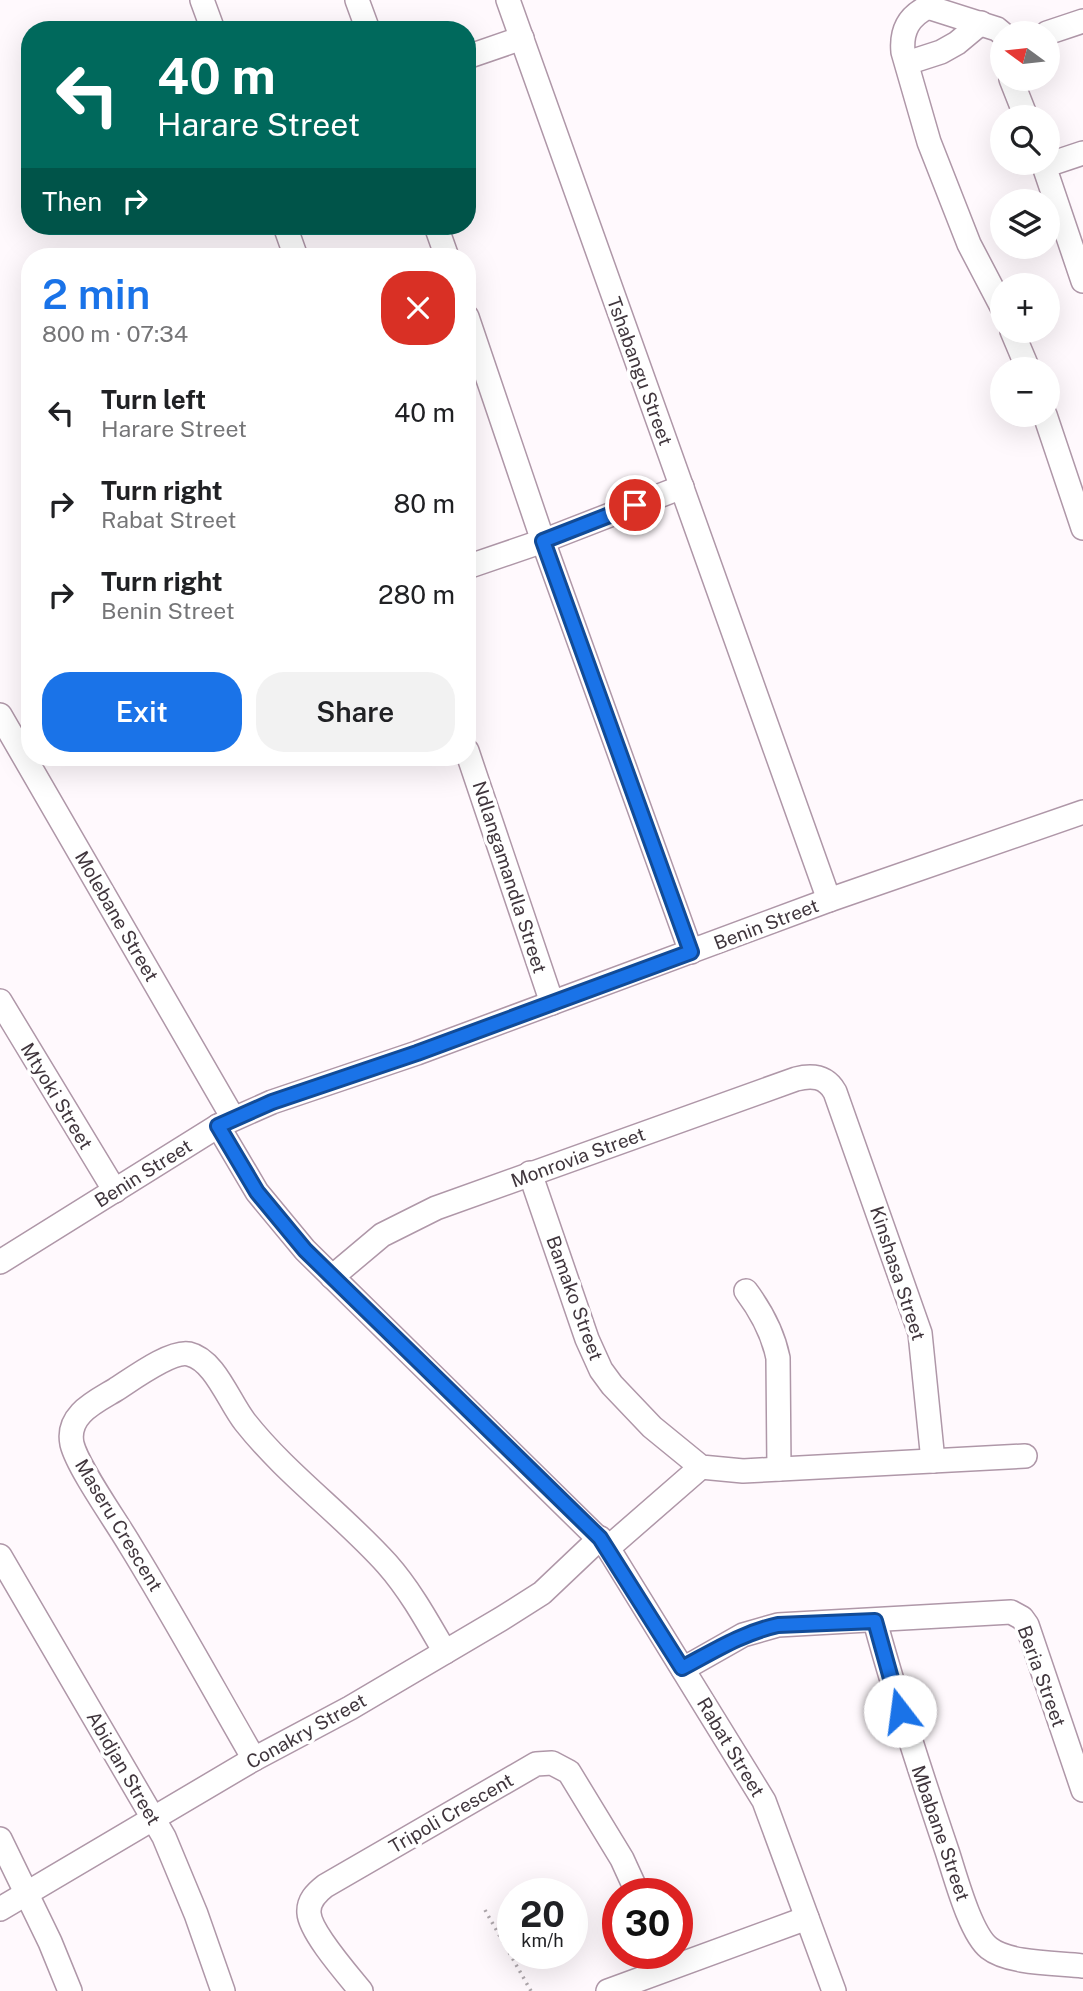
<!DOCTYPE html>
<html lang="en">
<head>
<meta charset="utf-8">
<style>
	:root { --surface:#fff; --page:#f2f2f2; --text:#202124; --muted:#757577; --accent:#1a73e8 }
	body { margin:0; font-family:"Public Sans",sans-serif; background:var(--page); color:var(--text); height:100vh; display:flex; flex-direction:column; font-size:26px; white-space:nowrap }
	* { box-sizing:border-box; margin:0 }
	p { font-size:23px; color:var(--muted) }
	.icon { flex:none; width:38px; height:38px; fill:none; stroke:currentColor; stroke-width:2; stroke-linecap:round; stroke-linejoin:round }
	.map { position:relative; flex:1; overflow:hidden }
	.drawer { position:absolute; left:21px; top:248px; width:455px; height:518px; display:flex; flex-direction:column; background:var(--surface); border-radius:28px; box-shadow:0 7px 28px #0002 }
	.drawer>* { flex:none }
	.top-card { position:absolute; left:21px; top:21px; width:455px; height:214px; border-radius:28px; box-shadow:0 7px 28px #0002; background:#00695c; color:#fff; overflow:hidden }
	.needle { width:46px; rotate:285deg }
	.fabs { position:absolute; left:990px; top:21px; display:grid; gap:14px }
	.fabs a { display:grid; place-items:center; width:70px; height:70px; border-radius:50%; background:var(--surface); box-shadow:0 7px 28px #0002; font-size:35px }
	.speed { position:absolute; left:497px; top:1878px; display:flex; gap:14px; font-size:35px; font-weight:700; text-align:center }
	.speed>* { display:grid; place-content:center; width:91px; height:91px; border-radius:50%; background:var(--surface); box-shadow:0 7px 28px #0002; line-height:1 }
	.speed small { font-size:18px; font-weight:400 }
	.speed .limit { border:10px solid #d22; background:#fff; color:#111 }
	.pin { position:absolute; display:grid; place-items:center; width:60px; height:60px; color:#fff; margin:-30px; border:4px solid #fff; border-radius:50%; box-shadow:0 2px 7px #0007 }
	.me { position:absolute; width:77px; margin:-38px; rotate:345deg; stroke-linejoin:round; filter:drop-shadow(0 0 5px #0008) }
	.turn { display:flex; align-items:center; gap:24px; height:147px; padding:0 21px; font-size:32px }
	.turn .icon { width:91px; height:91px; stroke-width:2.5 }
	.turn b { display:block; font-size:49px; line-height:60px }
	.then { display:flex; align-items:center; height:66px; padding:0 21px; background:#0003; gap:14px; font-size:26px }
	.round { display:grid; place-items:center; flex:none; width:74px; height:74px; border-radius:28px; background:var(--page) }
	.summary { display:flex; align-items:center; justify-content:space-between; height:119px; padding:0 21px }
	h1 { font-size:42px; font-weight:600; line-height:52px; color:var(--accent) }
	.button { display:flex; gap:14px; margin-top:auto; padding:14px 21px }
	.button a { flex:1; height:80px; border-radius:28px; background:var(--accent); color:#fff; font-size:28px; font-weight:600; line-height:80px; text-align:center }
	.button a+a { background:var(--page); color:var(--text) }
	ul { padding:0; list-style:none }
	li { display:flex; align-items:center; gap:21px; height:91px; padding:0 21px }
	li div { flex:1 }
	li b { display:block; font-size:26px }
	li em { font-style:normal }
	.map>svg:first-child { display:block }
</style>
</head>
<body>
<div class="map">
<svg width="1083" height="1991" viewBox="0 0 1083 1991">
	<rect width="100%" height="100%" fill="#fff9fd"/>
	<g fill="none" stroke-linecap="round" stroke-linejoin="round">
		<defs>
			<g id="minor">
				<polyline points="202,0 213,30"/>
				<polyline points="357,0 368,30"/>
				<polyline points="508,0 829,900"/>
				<polyline points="1047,33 1083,21"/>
				<path d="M 1003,34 L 997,29 L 928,7 C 909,16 901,31 903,52 L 929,142 L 969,244 L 1003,309"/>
				<polyline points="467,57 522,38"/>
				<polyline points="907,63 941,52 957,43 981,23"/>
				<polyline points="1011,79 1026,117"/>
				<polyline points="1043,163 1083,281"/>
				<polyline points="1044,166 1083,153"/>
				<polyline points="285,226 296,257"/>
				<polyline points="436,226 447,257"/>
				<polyline points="467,317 543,541 691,952"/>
				<polyline points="1012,331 1028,369"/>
				<polyline points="1045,415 1083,528"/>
				<polyline points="467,567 543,541 682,487"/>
				<polyline points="0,715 233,1118"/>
				<polyline points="467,751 552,1003"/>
				<polyline points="0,1001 115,1191"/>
				<polyline points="218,1126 257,1192 305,1250 608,1548 764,1801 834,1991"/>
				<polyline points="530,1173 587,1339 601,1370 612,1385 652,1427 701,1467 743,1471 1025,1456"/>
				<polyline points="0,1262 218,1126 272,1102 417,1053 829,900 1083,812"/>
				<path d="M 332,1277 L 382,1235 L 436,1208 L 796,1079 C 812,1075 826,1076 835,1092 L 920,1333 L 933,1461"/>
				<path d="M 746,1291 C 761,1311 773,1333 778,1358 L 779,1469"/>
				<polyline points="608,1548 701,1467"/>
				<polyline points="0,1556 164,1837 196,1914 223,1991"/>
				<path d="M 875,1621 C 896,1699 921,1774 947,1851 C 955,1875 970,1933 989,1948 C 1009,1964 1058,1963 1083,1966"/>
				<polyline points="683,1669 743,1635 778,1625 1011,1612 1022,1618 1027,1625 1083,1790"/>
				<path d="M 254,1759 C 213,1688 173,1615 130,1545 C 116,1521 78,1468 72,1444 C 66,1415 95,1402 115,1390 C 131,1380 171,1350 189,1354 C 215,1360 229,1402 245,1422 C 286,1474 342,1514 387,1564 C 410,1590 427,1621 445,1652"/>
				<polyline points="0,1839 50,1942 70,1991"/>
				<polyline points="0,1909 254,1759 350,1708 501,1619 542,1593 600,1538"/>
				<path d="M 361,1991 C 348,1975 310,1932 309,1913 C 308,1901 316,1893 325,1886 L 536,1764 L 552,1763 L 569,1772 L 622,1859 L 638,1894"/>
				<polyline points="608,1991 807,1918"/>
			</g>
		</defs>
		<use href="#minor" stroke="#af97a8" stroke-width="26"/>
		<polyline stroke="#aea7ac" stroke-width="3.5" stroke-dasharray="2 5" stroke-linecap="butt" points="485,1910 531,1991"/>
		<use href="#minor" stroke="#fff" stroke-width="23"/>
	</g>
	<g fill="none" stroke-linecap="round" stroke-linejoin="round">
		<defs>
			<path id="route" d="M 635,505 L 543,541 L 691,952 L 417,1053 L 272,1102 L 218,1126 L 257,1192 L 305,1250 L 600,1538 L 682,1668 C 714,1651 742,1633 778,1625 L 875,1621 L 900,1711"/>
		</defs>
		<use href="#route" stroke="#114b97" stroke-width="18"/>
		<use href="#route" stroke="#1a73e8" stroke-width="12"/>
	</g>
	<g text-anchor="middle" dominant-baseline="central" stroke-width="7" stroke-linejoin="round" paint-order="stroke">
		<g font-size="19" fill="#40363d" stroke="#fff">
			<text transform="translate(640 371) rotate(70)">Tshabangu Street</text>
			<text transform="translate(510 877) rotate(72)">Ndlangamandla Street</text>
			<text transform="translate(117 916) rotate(60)">Molebane Street</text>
			<text transform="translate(766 924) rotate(-21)">Benin Street</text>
			<text transform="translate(57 1096) rotate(59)">Mtyoki Street</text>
			<text transform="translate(578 1157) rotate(-20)">Monrovia Street</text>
			<text transform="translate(143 1173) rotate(-32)">Benin Street</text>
			<text transform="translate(898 1273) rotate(72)">Kinshasa Street</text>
			<text transform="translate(575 1298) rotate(70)">Bamako Street</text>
			<text transform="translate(119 1525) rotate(59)">Maseru Crescent</text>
			<text transform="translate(1042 1676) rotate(70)">Beria Street</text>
			<text transform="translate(306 1731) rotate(-29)">Conakry Street</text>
			<text transform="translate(731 1747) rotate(59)">Rabat Street</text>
			<text transform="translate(124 1768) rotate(60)">Abidjan Street</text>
			<text transform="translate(451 1813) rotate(-30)">Tripoli Crescent</text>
			<text transform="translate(941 1833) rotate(71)">Mbabane Street</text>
		</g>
	</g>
</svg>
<div class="fabs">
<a><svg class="needle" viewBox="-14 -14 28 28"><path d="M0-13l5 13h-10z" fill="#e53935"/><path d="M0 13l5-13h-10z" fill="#757577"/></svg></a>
<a><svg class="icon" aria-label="search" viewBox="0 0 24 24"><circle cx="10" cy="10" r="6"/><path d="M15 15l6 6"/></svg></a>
<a><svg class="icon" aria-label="layers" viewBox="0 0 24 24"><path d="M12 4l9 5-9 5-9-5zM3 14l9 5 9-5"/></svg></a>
<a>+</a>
<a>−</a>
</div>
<div class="speed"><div>20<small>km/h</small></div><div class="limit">30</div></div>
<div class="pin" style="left:635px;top:505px;background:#d93025"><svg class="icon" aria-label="arrive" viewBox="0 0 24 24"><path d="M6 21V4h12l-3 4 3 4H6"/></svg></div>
<svg class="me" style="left:900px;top:1711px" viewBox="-20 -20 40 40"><circle r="19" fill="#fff"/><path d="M0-13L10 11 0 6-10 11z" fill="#1a73e8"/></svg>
<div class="top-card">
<div class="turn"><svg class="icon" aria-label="left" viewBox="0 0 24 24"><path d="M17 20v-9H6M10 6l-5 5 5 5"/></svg><div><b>40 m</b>Harare Street</div></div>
<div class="then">Then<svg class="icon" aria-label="right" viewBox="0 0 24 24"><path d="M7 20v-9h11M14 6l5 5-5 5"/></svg></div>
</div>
<section class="drawer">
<div class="summary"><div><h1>2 min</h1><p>800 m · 07:34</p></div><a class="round" style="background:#d93025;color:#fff"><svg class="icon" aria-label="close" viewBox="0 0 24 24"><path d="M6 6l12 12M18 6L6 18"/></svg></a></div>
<ul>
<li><svg class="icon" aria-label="left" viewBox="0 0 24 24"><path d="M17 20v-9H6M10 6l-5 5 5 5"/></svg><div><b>Turn left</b><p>Harare Street</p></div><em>40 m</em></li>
<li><svg class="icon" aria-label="right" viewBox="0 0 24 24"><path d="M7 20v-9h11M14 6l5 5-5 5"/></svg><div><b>Turn right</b><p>Rabat Street</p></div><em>80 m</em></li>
<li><svg class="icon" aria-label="right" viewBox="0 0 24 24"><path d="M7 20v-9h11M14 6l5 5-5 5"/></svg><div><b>Turn right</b><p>Benin Street</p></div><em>280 m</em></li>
</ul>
<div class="button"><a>Exit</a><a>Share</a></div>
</section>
</div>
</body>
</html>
